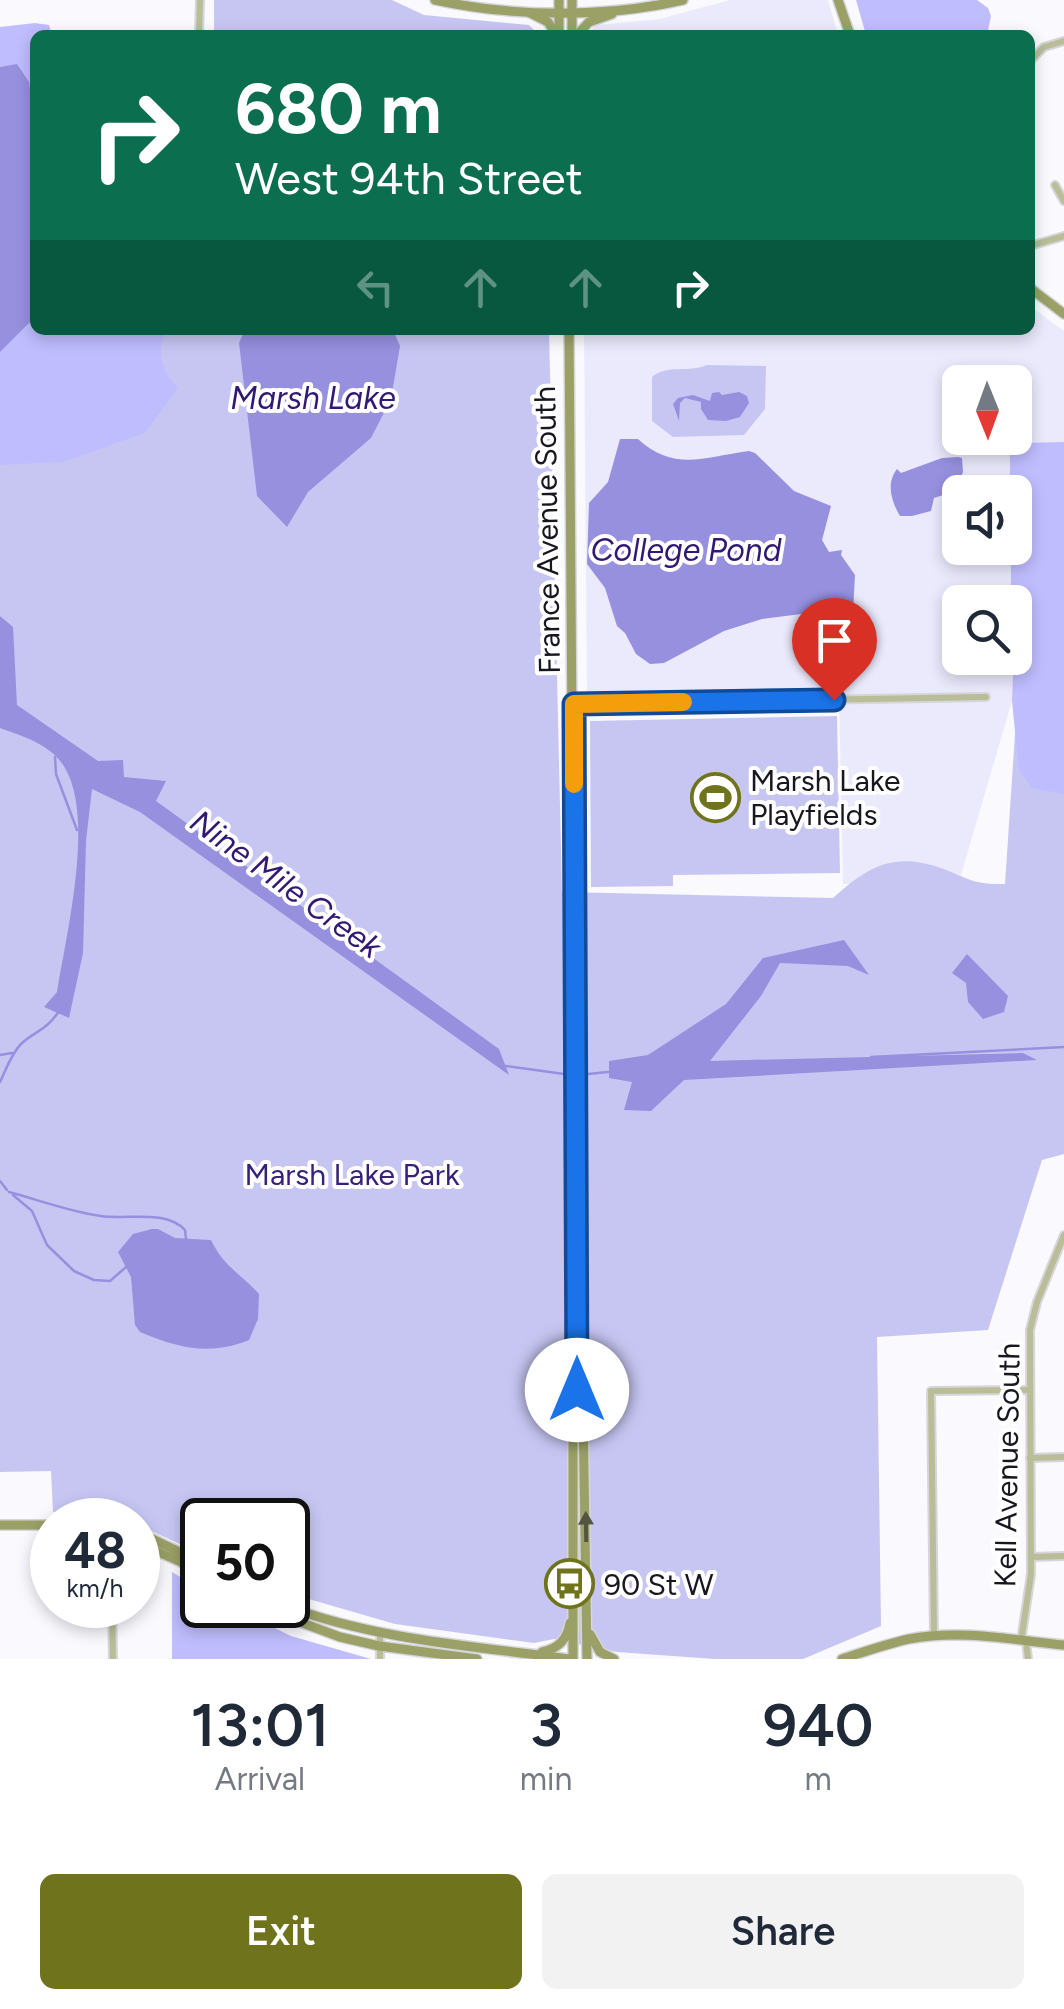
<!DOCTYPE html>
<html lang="en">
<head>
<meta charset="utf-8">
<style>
	:root { --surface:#fff; --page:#f2f2f3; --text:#1f2937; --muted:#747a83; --accent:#6f741c }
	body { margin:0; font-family:Figtree,sans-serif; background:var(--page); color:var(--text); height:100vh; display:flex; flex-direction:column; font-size:38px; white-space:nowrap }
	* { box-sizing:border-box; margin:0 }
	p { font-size:32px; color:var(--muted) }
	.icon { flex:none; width:55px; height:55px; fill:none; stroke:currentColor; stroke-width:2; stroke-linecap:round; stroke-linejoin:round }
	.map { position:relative; height:1659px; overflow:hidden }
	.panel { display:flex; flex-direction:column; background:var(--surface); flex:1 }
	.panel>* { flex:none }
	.banner { position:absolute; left:30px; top:30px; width:1005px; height:305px; border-radius:15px; box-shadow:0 5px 15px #0003; background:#0b6e4f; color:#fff; overflow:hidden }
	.needle { width:65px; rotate:179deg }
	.buttons { position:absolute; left:942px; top:365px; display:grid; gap:20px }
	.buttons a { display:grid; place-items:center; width:90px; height:90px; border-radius:15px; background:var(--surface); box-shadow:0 5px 15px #0003; font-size:50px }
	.speed { position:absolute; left:30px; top:1498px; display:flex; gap:20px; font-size:50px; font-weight:700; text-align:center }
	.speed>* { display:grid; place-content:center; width:130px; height:130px; border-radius:50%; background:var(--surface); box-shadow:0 5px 15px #0003; line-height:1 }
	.speed small { font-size:25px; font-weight:400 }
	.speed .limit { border:5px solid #111; border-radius:15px; background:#fff; color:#111 }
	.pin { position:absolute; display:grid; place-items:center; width:85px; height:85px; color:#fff; margin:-102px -42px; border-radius:50% 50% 50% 0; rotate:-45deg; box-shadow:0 0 10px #0007 }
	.pin .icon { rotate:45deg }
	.me { position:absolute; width:110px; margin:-55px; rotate:0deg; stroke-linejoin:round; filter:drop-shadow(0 0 8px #0008) }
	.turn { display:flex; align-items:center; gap:35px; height:210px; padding:0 40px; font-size:45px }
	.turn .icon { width:130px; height:130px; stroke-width:2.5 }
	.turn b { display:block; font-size:70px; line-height:85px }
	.lanes { display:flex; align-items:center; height:95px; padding:0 40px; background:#0003; justify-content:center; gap:50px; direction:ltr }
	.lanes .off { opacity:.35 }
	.eta { display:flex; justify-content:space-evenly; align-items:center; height:170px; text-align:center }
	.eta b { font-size:60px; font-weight:600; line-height:70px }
	.primary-button { display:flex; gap:20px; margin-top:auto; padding:20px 40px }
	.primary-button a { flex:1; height:115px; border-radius:15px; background:var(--accent); color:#fff; font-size:40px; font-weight:600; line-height:115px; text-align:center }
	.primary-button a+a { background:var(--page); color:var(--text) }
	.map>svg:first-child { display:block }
</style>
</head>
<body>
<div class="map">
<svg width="1064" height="1659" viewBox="0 0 1064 1659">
	<rect width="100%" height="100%" fill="#f9f9fe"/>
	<g fill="#ebeafd" fill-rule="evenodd">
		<polygon points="730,0 828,0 838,35 587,35 596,25 660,19"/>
		<path d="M 1030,306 L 1064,331 L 1064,442 L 1011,443 L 1010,492 L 960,492 L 960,548 L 1011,548 L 1011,602 L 960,602 L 960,658 L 1012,658 L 1012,701 L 958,885 L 843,884 L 839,694 L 587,697 L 584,330 L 1030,330 ZM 960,382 L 1015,382 L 1015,438 L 960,438 Z"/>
	</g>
	<g fill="#c7c6f3">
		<polygon points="214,0 392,0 424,15 529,25 539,35 214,35"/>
		<path d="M 35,49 L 35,330 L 549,330 L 562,892 L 833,898 C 867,868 891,852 938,867 C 967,877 971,885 1005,884 L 1017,704 L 1064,704 L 1064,1154 L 1042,1160 L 988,1330 L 877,1337 L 881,1626 L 803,1659 L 715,1659 L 617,1652 L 554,1639 L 534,1643 L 395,1624 L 288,1593 L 288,1520 L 202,1520 L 202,1554 L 138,1525 L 138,1520 L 124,1520 L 107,1514 L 53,1512 L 51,1471 L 0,1472 L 0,51 Z"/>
		<path d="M 707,365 L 766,366 L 765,409 L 744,435 L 673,437 L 652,421 L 652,377 C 667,364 689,373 707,365 Z"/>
		<polygon points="837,716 840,873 673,875 673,886 591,887 590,721"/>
	</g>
	<g fill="#c0bdff">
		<polygon points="856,0 977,0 988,8 991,16 987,35 866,35"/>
		<polygon points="35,23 49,25 52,35 35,35 35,124 29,82 16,65 0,67 0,27"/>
		<path d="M 35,317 L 35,330 L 166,330 C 157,353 161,371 178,388 L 145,433 L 63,462 L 0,465 L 0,352 Z"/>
		<polygon points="1064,442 1064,794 1032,788 1019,770 1012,701 1015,602 1011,602 1011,548 1015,548 1015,492 1010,492 1010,443"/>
		<polygon points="172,1572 202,1590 202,1605 228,1605 291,1636 371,1659 172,1659"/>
	</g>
	<g fill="#9690df">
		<polygon points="17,64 29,82 35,124 35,317 0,352 0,67"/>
		<polygon points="245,330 393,330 400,346 391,399 371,438 308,492 287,527 257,496 239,343"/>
		<polygon points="719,392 722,395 739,392 747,396 749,403 740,417 726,421 708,420 701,409 701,402 685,398 680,403 679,421 673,404 678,398 693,395 710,401 712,393"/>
		<path d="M 620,439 L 638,439 C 674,472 704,457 749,451 L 755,453 L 794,491 L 831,506 L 822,540 L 829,552 L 842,550 L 841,555 L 855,575 L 853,612 L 847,617 L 809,613 L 762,619 L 724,631 L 664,663 L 650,664 L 636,654 L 625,633 L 617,626 L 605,588 L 587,564 L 589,503 L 608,482 Z"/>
		<path d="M 958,457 L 962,458 L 963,472 L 955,491 L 934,498 L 931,511 L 912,516 L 900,516 C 891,501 886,483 897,469 L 901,473 L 942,458 Z"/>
		<path d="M 0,616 L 13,627 L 17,705 L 98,761 L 123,760 L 124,777 L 166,781 L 156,801 L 499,1049 L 509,1075 L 140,812 L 92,789 L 86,841 L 83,953 L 69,1018 L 44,1007 L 57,992 C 66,935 95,819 65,768 C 52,745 23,736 0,728 Z"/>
		<polygon points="844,940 869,975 848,966 780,963 761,996 710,1061 1023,1053 1037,1060 684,1080 651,1111 624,1110 632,1082 609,1078 609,1061 648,1055 726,1004 763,958"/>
		<polygon points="967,954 1008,996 1004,1012 983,1019 968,1002 966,983 952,973"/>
		<path d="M 152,1229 L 158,1229 L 175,1238 L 211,1240 C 224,1267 239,1272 259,1294 L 258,1319 L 249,1340 C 209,1356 178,1348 140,1332 L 135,1325 L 131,1277 L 118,1252 L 133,1234 Z"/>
	</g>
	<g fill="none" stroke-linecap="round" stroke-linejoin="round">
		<g stroke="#9690df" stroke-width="2.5">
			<polyline points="55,757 56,774 77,830"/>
			<polyline points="0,1055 12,1053"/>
			<polyline points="871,1057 1064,1047"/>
			<polyline points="506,1066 564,1074"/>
			<polyline points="588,1074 608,1072"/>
			<path d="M 0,1082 C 6,1070 11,1054 21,1044 C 35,1031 47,1030 59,1011"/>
			<polyline points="0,1181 7,1190"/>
			<path d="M 9,1192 C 39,1200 70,1212 101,1216 C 128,1220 165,1209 185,1230 L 186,1239"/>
			<polyline points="13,1195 32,1211 47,1245 74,1271 94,1280 110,1281 126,1267"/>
		</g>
		<defs>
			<g id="street">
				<polyline points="199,35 200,0"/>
				<polyline points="1030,61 1044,47 1064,41"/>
				<polyline points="1055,185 1064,201"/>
				<polyline points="1030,246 1064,236"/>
				<polyline points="574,704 986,697"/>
				<polyline points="1030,1458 1064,1457"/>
				<polyline points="1031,1557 1064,1556"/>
				<polyline points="112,1605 113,1659"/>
				<polyline points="380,1635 380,1659"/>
				<polyline points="934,1636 931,1391 1030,1390"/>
				<polyline points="1021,1641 1031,1574 1030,1330 1037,1302 1064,1235"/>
				<polyline points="1026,1641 1028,1659"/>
			</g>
			<g id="secondary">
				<path d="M 435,0 C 513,17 605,18 683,0"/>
				<polyline points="559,0 559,35"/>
				<polyline points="572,0 572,35"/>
				<polyline points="838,0 850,35"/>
				<polyline points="530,13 548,22 556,35"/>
				<polyline points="577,35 589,22 612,14"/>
				<polyline points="1030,288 1064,314"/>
				<polyline points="569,330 577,1390 573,1410 573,1659"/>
				<polyline points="578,1393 583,1410 587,1659"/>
				<polyline points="0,1525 52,1525"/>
				<polyline points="138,1532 202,1563"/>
				<polyline points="138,1543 181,1562 202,1576"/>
				<polyline points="254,1605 340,1637 379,1646 477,1659"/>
				<path d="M 283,1605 C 376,1640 472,1646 570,1659"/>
				<polyline points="590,1634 600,1652 614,1659"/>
				<path d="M 542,1652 C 558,1649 567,1640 570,1623"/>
				<path d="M 842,1659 C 864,1652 886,1644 909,1639 C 960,1629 1013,1640 1064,1645"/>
			</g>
		</defs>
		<use href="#street" stroke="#d5d5da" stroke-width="10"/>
		<use href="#secondary" stroke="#d5d5da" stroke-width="12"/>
		<use href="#street" stroke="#b9bd98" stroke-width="6"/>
		<use href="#secondary" stroke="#9aa066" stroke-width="9"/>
	</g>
	<defs><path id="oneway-solid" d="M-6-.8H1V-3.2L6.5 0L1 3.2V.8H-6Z" transform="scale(2.5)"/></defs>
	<use fill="#525540" href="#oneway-solid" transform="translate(586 1527) rotate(-91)"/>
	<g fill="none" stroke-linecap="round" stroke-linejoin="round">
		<defs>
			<polyline id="route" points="577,1390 574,704 834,700"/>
		</defs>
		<use href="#route" stroke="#114b97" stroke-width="25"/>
		<use href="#route" stroke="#1a73e8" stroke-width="18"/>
		<polyline stroke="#f59e0b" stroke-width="18" points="574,784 574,704 683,702"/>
	</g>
	<defs>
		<symbol id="stadium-ring" viewBox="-11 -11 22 22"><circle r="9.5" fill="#fff" stroke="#6f741c" stroke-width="1.5"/><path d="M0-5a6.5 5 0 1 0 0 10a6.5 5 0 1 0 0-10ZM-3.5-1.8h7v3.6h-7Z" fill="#6f741c"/></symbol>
		<symbol id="bus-ring" viewBox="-11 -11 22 22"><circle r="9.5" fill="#fff" stroke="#6f741c" stroke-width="1.5"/><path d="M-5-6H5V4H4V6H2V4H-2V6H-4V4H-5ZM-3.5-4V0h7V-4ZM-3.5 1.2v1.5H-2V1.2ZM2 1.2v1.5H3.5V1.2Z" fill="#6f741c"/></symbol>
	</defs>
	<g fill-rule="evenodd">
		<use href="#stadium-ring" x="688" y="770" width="55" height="55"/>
		<use href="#bus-ring" x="542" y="1556" width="55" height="55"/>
	</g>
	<g text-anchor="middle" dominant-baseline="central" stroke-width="8" stroke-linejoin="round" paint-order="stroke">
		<g font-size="30" fill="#181720" stroke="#fff">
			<text transform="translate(547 530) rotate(-91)">France Avenue South</text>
			<text transform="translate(1007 1465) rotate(-89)">Kell Avenue South</text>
		</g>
		<g font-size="30" fill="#181720" stroke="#fff" text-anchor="start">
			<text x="750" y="780">Marsh Lake<tspan x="750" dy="34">Playfields</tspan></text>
			<text x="604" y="1584">90 St W</text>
		</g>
		<g font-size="30" fill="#36207c" stroke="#fff">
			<text x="352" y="1174">Marsh Lake Park</text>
		</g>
		<g font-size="32" font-style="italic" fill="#301874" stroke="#fff">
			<text x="313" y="398">Marsh Lake</text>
			<text x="686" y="550">College Pond</text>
			<text transform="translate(286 884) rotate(36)">Nine Mile Creek</text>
		</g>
	</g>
</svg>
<div class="buttons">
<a><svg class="needle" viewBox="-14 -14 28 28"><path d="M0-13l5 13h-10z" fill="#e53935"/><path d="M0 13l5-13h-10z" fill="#747a83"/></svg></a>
<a><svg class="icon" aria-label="sound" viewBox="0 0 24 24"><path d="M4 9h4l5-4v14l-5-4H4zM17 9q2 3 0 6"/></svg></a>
<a><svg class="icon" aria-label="search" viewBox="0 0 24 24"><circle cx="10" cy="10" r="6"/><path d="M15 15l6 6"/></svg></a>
</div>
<div class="speed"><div>48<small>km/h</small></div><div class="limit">50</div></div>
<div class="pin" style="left:834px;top:700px;background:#d93025"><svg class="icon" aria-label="arrive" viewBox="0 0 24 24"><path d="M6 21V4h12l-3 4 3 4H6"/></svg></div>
<svg class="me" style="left:577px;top:1390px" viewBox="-20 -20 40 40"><circle r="19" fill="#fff"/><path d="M0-13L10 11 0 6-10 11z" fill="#1a73e8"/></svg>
<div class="banner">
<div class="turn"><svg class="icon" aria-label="right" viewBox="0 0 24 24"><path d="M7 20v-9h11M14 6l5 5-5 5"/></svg><div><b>680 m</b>West 94th Street</div></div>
<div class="lanes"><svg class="icon off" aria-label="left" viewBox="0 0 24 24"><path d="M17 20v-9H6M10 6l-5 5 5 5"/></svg><svg class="icon off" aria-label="ahead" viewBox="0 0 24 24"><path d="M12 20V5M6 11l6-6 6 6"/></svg><svg class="icon off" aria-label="ahead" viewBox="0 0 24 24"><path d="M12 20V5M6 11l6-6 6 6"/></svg><svg class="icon" aria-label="right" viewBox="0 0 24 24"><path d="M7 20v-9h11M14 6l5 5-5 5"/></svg></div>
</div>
</div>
<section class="panel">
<div class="eta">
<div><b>13:01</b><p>Arrival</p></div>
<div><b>3</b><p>min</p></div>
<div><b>940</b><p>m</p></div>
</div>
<div class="primary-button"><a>Exit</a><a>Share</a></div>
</section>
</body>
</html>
